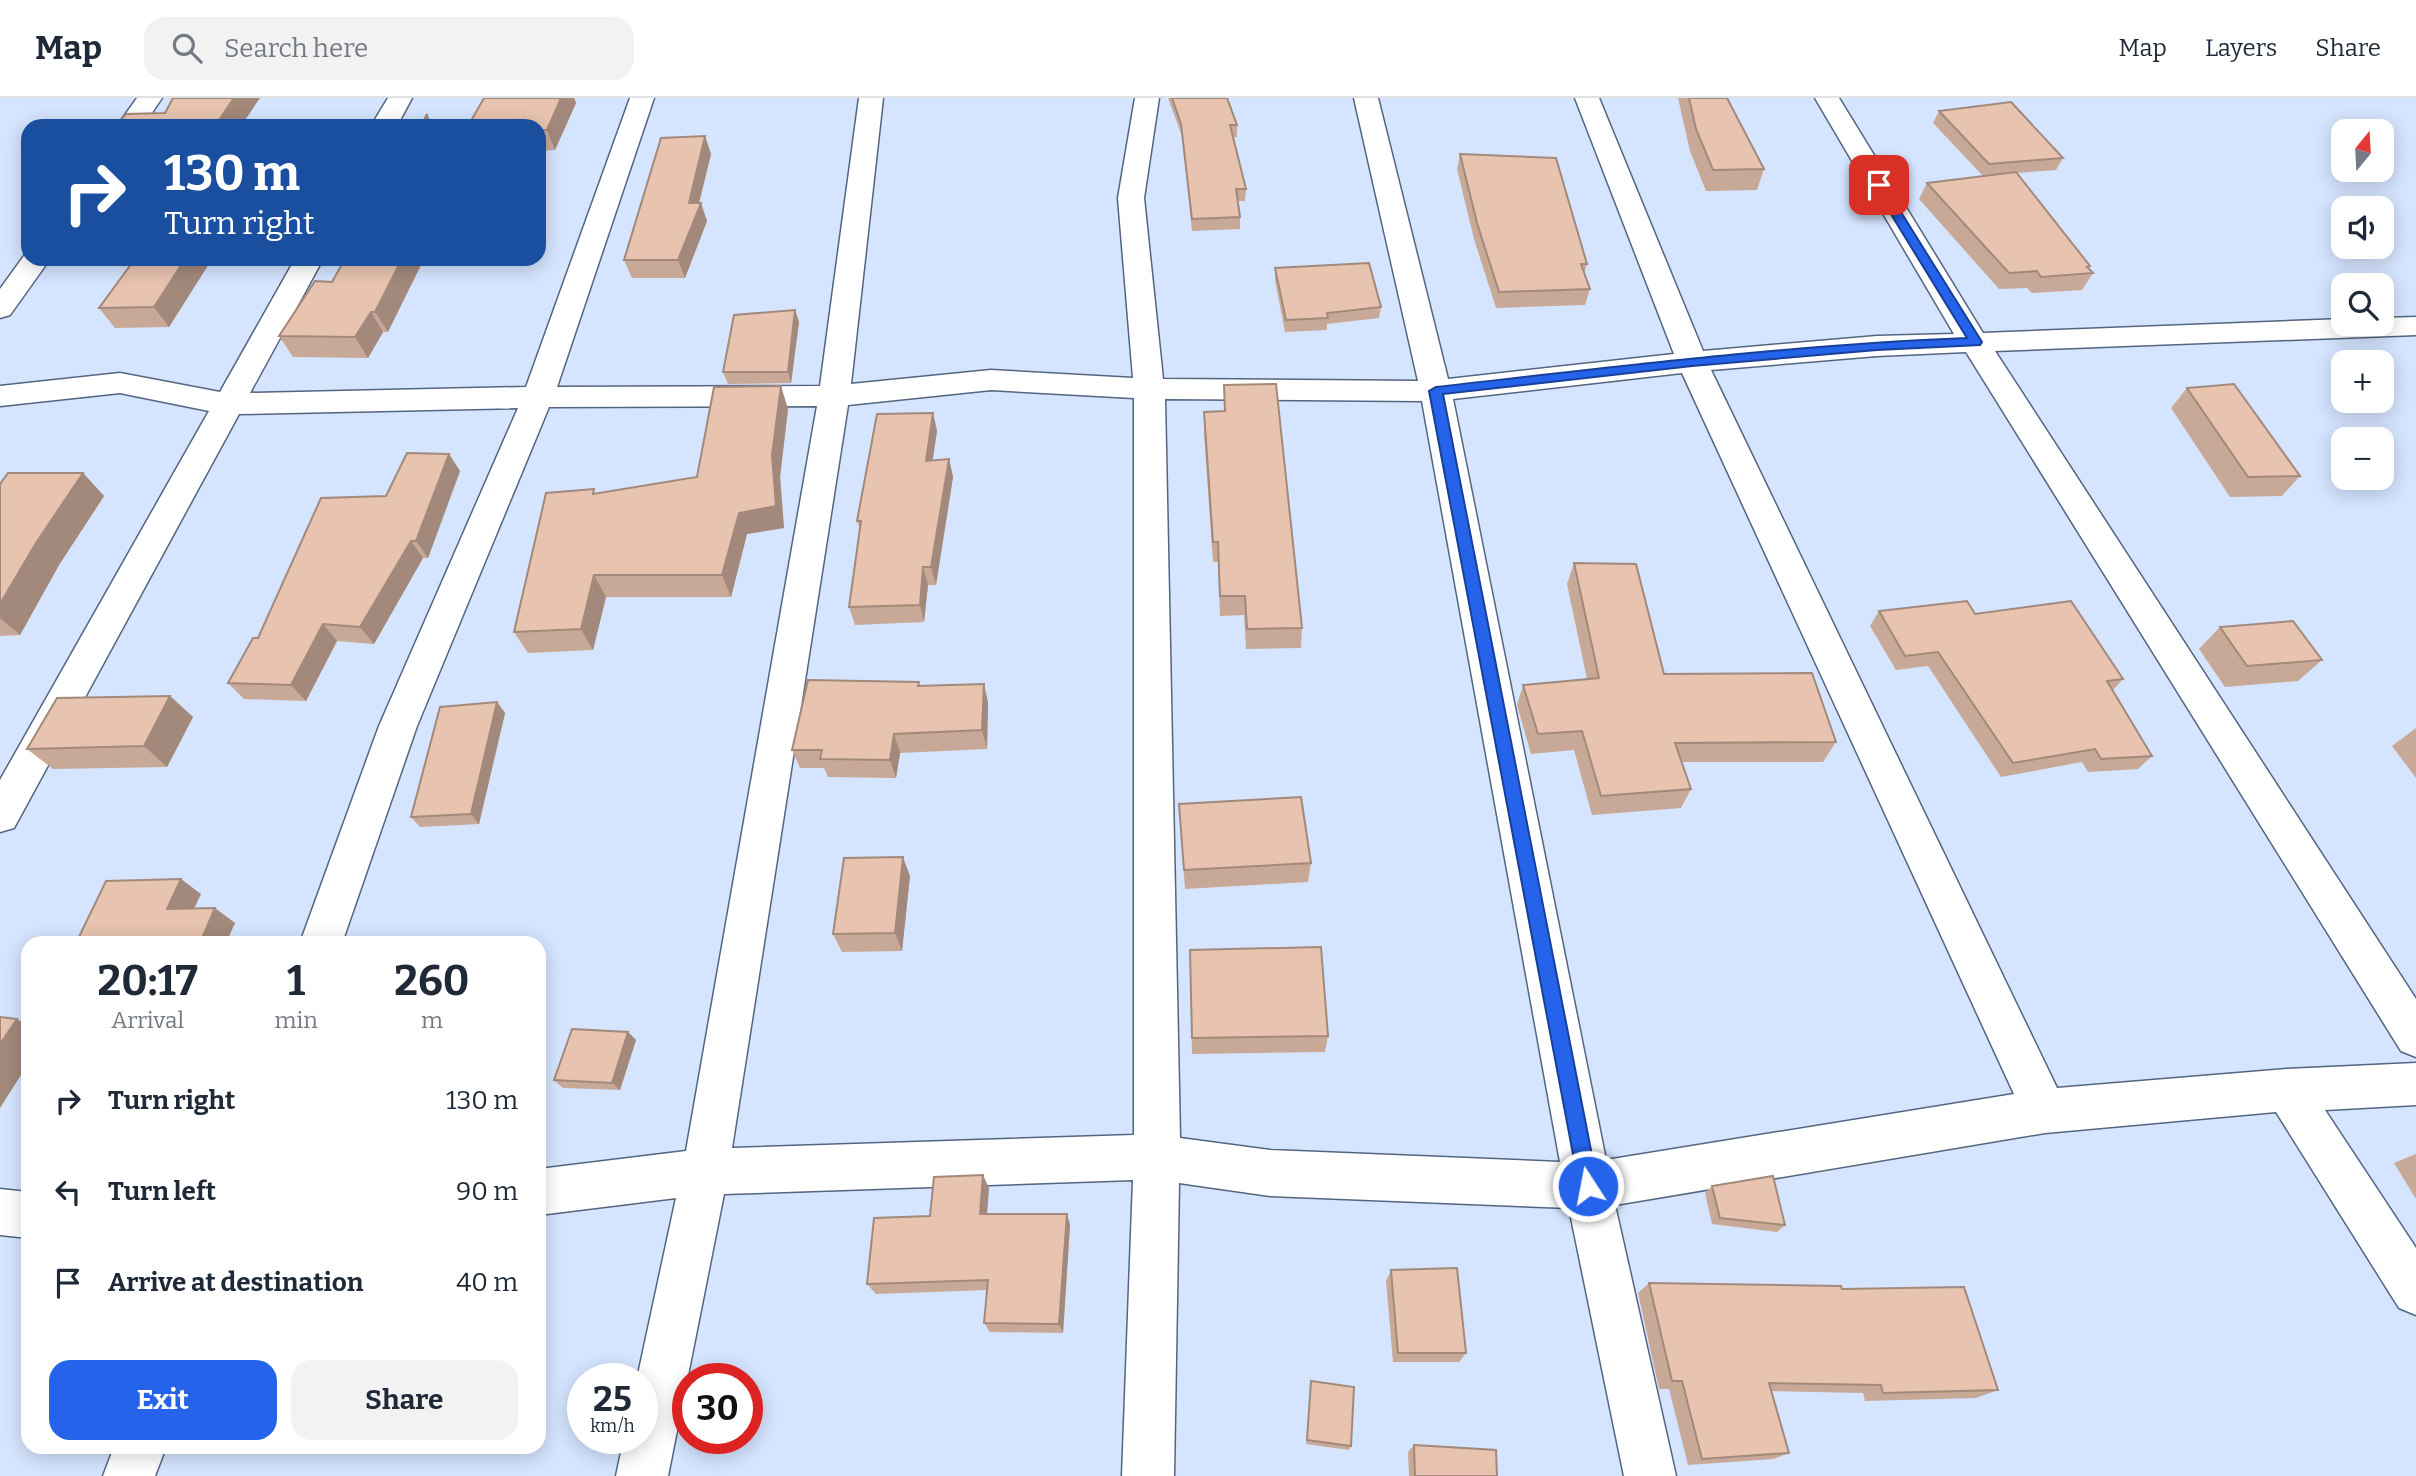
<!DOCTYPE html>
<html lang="en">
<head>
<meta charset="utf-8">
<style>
	:root { --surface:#fff; --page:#f2f2f3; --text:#1f2937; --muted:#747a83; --line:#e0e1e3; --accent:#2563eb }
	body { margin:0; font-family:Bitter,serif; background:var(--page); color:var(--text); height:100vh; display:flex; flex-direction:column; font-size:26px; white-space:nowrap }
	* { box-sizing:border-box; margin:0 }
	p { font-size:23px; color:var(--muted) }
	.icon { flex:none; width:38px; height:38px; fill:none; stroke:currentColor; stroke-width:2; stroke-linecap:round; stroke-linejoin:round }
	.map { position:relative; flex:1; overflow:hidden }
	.panel { position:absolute; left:21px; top:838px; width:525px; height:518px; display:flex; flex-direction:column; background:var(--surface); border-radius:21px; box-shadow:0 4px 18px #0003 }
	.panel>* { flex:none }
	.hud { position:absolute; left:21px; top:21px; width:525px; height:147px; border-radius:21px; box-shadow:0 4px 18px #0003; background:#1a4fa0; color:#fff; overflow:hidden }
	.needle { width:46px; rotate:18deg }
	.tools { position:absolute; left:2331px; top:21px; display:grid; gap:14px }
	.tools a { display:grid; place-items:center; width:63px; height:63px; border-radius:14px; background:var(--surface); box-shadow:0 4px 18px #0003; font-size:35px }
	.speed { position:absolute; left:567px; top:1265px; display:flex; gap:14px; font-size:35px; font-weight:700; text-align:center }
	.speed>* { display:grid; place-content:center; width:91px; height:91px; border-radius:50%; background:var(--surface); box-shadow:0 4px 18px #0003; line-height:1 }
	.speed small { font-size:18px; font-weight:400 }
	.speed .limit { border:10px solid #d22; background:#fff; color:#111 }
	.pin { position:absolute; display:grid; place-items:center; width:60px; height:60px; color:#fff; margin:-30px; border-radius:14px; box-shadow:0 4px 10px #0006 }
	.me { position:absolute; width:77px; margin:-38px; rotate:349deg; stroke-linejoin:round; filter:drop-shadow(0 0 5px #0008) }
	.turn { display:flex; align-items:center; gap:24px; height:147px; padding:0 28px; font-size:32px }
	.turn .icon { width:91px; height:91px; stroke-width:2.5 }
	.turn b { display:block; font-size:49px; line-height:60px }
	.eta { display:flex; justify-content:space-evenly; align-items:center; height:119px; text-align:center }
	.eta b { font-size:42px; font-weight:700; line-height:49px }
	.cta { display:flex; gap:14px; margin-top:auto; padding:14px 28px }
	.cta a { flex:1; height:80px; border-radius:21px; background:var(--accent); color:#fff; font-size:28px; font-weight:700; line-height:80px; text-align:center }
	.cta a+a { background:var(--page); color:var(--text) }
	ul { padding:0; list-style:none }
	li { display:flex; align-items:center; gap:21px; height:91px; padding:0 28px }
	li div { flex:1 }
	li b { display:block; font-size:26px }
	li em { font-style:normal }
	header { display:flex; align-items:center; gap:42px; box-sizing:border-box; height:98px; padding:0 35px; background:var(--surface); border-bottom:2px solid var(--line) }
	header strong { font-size:33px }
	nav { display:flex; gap:38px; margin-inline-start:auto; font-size:24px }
	.search { width:490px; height:63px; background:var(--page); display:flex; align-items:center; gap:18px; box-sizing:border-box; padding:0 24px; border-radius:21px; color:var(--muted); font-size:26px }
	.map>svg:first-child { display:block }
</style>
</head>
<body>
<header>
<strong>Map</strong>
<div class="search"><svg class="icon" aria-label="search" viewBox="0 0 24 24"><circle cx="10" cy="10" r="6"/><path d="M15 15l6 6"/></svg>Search here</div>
<nav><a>Map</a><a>Layers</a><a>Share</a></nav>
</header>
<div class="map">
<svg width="2416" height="1378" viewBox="0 0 2416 1378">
	<rect width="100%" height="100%" fill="#d5e5ff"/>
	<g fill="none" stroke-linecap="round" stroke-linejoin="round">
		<defs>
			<g id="minor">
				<polygon points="137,0 162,0 143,28 117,28"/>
				<polygon points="388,0 412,0 397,28 371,28"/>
				<path d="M 630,0 L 654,0 L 557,289 L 820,288 L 859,0 L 883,0 L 851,286 L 991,272 L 1133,280 L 1118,100 L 1135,0 L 1159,0 L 1144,100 L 1163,281 L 1418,283 L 1354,0 L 1378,0 L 1448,281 L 1674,256 L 1575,0 L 1599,0 L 1703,253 L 1877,238 L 1954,236 L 1815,0 L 1839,0 L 1983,235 L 2343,221 L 2343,226 L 2382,226 L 2382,220 L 2416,219 L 2416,237 L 1995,253 L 2416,901 L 2416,959 L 2401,953 L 1966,254 L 1877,258 L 1711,272 L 2057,990 L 2287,971 L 2416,965 L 2416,1007 L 2325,1012 L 2416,1150 L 2416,1217 L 2399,1210 L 2276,1014 L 2045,1035 L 1615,1107 L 1676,1378 L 1624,1378 L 1569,1110 L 1270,1098 L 1179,1085 L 1174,1378 L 1122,1378 L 1133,1082 L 724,1096 L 668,1378 L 616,1378 L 624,1340 L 642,1340 L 642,1281 L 637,1281 L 676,1100 L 539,1117 L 539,1071 L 686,1053 L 817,308 L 549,309 L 417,628 L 342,845 L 300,845 L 379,628 L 518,310 L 239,316 L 14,730 L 0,734 L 0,682 L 209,313 L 120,295 L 0,308 L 0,288 L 120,275 L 220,294 L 295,161 L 323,161 L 250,295 L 526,289 ZM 1682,275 L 2014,996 L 1606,1062 L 1453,301 ZM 991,292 L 1134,300 L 1134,1037 L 732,1050 L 848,307 ZM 1165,301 L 1422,303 L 1560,1064 L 1270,1052 L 1180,1040 Z"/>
				<polygon points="26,155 28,161 50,161 10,217 0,220 0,191"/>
				<polygon points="0,1091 28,1094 28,1140 0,1137"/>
				<polygon points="114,1349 166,1349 155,1378 103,1378"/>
			</g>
		</defs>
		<use href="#minor" stroke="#536580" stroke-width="3"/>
		<use href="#minor" fill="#fff" fill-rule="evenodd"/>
	</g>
	<g fill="#c8a997">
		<polygon points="484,0 574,0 576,5 555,52 539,53 539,28"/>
		<polygon points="1168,0 1227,0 1237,27 1237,39 1233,39 1246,91 1245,103 1238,103 1240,119 1240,131 1192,133 1182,38"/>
		<polygon points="1678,0 1727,0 1764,71 1757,92 1706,93 1690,53"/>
		<polygon points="1939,13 2063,60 2056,72 2017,75 2093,175 2082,192 2032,195 2027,190 1999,191 1919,101 1927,85 1983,78 1933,25"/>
		<polygon points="705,38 711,56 699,105 707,123 685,180 632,180 624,162"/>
		<polygon points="1460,56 1587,166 1584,176 1590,191 1585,207 1496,210 1474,141 1457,71"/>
		<polygon points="135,161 212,161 169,229 115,230 99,210"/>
		<polygon points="345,161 388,234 383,234 368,260 293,259 279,238 332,184"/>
		<polygon points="1275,170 1381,209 1379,220 1327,226 1327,232 1285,234 1275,182"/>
		<polygon points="795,212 799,224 791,285 728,286 723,274"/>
		<polygon points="1224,287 1302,530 1301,550 1246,551 1244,517 1220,518 1218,464 1213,464 1204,335 1204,314 1224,313"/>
		<polygon points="2187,290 2300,378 2282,398 2230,399 2171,310"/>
		<polygon points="788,311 780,379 784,430 747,436 731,499 606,499 593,552 528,555 514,534 697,379"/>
		<polygon points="933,315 937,333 932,363 949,361 953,379 936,487 928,487 924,524 855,527 849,509 860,431 857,423"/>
		<polygon points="449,356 460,373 428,460 423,460 374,546 337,543 306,603 244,601 228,585 258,540 386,398"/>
		<polygon points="83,375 104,398 59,467 20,537 0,538 0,386"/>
		<polygon points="1574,465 1664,576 1836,644 1823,664 1682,664 1691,691 1681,710 1592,717 1574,652 1531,656 1517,607 1523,587 1587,581 1567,486"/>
		<polygon points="1879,513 1975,516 2123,581 2113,592 2152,658 2138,671 2088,674 2082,664 2001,679 1928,568 1896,572 1870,528"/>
		<polygon points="2220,529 2322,562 2298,583 2225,589 2199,551"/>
		<polygon points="920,588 988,604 987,651 900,655 896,680 828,679 824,670 800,670 792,652"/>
		<polygon points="170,598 193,619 167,669 53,671 27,651"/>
		<polygon points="497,604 505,615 479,726 420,729 411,719"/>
		<polygon points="2416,630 2416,680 2392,648"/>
		<polygon points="1179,706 1311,765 1308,784 1185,791"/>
		<polygon points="910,778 902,853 842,854 833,836"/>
		<polygon points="1190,852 1328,938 1325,954 1192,956"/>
		<polygon points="628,934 636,942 620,992 563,990 554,982"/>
		<polygon points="2416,1056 2416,1101 2394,1065"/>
		<polygon points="1712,1088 1785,1127 1777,1134 1712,1126 1705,1095"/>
		<polygon points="989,1090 987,1116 1067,1116 1070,1127 1063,1235 990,1234 984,1225 987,1192 876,1196 867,1186 930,1118"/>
		<polygon points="1391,1172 1466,1255 1459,1264 1393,1264 1386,1183"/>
		<polygon points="1649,1185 1842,1191 1998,1292 1976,1300 1865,1303 1863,1295 1771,1293 1789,1355 1773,1361 1688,1367 1669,1291 1659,1291 1638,1195"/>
		<polygon points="1311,1283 1351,1348 1349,1352 1306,1346 1310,1288"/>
		<polygon points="1414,1347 1497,1378 1409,1378 1408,1354"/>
	</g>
	<g fill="#a2897b">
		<polygon points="234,0 260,0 241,28 215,28"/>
		<polygon points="561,0 574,0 576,5 555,52 547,32"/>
		<polygon points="427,16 433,28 427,28"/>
		<polygon points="705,38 711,56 697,113 701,105 707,123 685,180 678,162 689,105"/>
		<polygon points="185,161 212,161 169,229 154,209"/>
		<polygon points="402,161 424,161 388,234 375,214"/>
		<polygon points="795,212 799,224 791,285 788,274"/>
		<polygon points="371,214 383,234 368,260 355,239"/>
		<polygon points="781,288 788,311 780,379 784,430 747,436 731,499 722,477 739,415 772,357"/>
		<polygon points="933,315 937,333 930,381 926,363"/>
		<polygon points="449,356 460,373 428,460 416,443"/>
		<polygon points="949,361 953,379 936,487 931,469"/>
		<polygon points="83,375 104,398 59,467 20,537 0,520 0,506 36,445"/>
		<polygon points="411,443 423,460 374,546 360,529"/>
		<polygon points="923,469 928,487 924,524 920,507"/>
		<polygon points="594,477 606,499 593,552 581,531"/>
		<polygon points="323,526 337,543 306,603 291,587"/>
		<polygon points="984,586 988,604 987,651 982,632"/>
		<polygon points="170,598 193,619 167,669 144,648"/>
		<polygon points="497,604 505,615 479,726 471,716"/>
		<polygon points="894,636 900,655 896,680 890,662"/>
		<polygon points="903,759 910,778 902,853 895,835"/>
		<polygon points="181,781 201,796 187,826 167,811"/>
		<polygon points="215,810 235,825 226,845 200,845"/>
		<polygon points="17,921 28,927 28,966 0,1010 0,946"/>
		<polygon points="628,934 636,942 620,992 612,985"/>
		<polygon points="983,1077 989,1090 986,1127 980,1116"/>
		<polygon points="1067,1116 1070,1127 1063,1235 1059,1226"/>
	</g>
	<g fill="#e8c4b0" stroke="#a2897b" stroke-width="2">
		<polygon points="173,0 234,0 215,28 116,28 126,16 165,15"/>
		<polygon points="484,0 561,0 547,32 539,32 539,28 468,28"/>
		<polygon points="1172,0 1227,0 1237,27 1230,27 1246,91 1236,91 1240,119 1192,121 1181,26"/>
		<polygon points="1689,0 1727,0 1764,71 1713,72 1696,31"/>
		<polygon points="2011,4 2063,60 1989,66 1939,13"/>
		<polygon points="427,16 427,28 421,28"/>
		<polygon points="705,38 689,105 701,105 678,162 624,162 661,40"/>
		<polygon points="1460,56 1556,60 1587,166 1581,166 1590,191 1499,194 1477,125"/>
		<polygon points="2016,74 2090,168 2087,169 2093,175 2041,179 2037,173 2009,175 1927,85"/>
		<polygon points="135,161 185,161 154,209 99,210"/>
		<polygon points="345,161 402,161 375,214 371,214 355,239 279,238 315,183 332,184"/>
		<polygon points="1369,165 1381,209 1327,215 1328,220 1286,222 1275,170"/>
		<polygon points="795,212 788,274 723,274 734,217"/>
		<polygon points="1276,286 1302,530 1247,531 1245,498 1220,498 1218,444 1213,444 1204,314 1225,313 1224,287"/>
		<polygon points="2234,286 2300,378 2248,379 2187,290"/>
		<polygon points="781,288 772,357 776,408 739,415 722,477 594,477 581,531 514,534 546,395 594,391 593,396 697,379 714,289"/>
		<polygon points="933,315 926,363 949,361 931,469 923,469 920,507 849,509 861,423 857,423 877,316"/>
		<polygon points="407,355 449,356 416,443 411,443 360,529 323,526 291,587 228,585 253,540 258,540 321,400 386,398"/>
		<polygon points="8,375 83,375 36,445 0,506 0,386"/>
		<polygon points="1574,465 1636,466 1664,576 1812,575 1836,644 1675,645 1691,691 1601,698 1582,633 1538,636 1523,587 1599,580"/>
		<polygon points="1967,503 1975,516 2071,503 2123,581 2107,583 2152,658 2101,661 2095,651 2013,665 1938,554 1905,558 1879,513"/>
		<polygon points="2293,523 2322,562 2247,568 2220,529"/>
		<polygon points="808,582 919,584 918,588 984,586 982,632 894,636 890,662 820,661 822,652 792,652"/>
		<polygon points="170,598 144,648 27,651 57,600"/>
		<polygon points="497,604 471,716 411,719 440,609"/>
		<polygon points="1301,699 1311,765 1184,772 1179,706"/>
		<polygon points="903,759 895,835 833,836 844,760"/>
		<polygon points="181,781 167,811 215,810 200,845 76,845 106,783"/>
		<polygon points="1321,849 1328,938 1192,940 1190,852"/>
		<polygon points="0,919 17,921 0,946"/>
		<polygon points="572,931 628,934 612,985 554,982"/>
		<polygon points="983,1077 980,1116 1067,1116 1059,1226 984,1225 988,1182 867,1186 874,1120 930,1118 934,1079"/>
		<polygon points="1773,1078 1785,1127 1720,1120 1712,1088"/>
		<polygon points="1457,1170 1466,1255 1398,1255 1391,1172"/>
		<polygon points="1649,1185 1841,1188 1842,1191 1964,1189 1998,1292 1883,1295 1881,1287 1769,1285 1789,1355 1702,1361 1682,1283 1672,1283"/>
		<polygon points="1311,1283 1354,1289 1351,1348 1307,1342"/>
		<polygon points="1414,1347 1496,1352 1497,1378 1415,1378"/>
	</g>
	<path fill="#2563eb" stroke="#184099" stroke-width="2" d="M 1879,84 L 1884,87 L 1982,244 L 1980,247 L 1877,252 L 1692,268 L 1443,296 L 1598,1088 L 1595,1095 L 1588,1098 L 1582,1095 L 1579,1088 L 1429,293 L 1436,289 C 1613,269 1789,247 1967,240 L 1873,87 Z"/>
</svg>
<div class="tools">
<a><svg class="needle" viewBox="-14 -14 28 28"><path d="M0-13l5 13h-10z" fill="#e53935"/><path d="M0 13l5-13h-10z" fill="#747a83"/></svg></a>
<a><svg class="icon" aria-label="sound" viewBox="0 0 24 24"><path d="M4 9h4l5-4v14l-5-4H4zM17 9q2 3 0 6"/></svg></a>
<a><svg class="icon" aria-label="search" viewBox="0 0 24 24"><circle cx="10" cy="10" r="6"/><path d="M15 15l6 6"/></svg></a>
<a>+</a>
<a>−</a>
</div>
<div class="speed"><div>25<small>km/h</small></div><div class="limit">30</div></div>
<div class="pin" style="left:1879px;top:87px;background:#d93025"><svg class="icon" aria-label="arrive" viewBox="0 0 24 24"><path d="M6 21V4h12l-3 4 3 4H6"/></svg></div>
<svg class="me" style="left:1588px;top:1088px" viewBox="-20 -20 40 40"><circle r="17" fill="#2563eb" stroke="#fff" stroke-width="3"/><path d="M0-11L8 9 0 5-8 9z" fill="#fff"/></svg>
<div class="hud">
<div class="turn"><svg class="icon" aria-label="right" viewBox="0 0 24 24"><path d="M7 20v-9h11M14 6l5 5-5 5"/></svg><div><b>130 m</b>Turn right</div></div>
</div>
<section class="panel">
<div class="eta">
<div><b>20:17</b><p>Arrival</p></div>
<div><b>1</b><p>min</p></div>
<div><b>260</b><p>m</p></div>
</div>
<ul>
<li><svg class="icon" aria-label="right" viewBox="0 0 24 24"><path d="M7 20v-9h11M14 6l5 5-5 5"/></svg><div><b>Turn right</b></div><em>130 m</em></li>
<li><svg class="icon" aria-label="left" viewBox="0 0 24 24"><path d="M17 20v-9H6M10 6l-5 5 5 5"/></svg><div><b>Turn left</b></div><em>90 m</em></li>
<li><svg class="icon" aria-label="arrive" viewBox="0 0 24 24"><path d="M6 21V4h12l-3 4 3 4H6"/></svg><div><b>Arrive at destination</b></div><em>40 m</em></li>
</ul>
<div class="cta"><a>Exit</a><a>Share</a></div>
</section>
</div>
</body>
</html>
